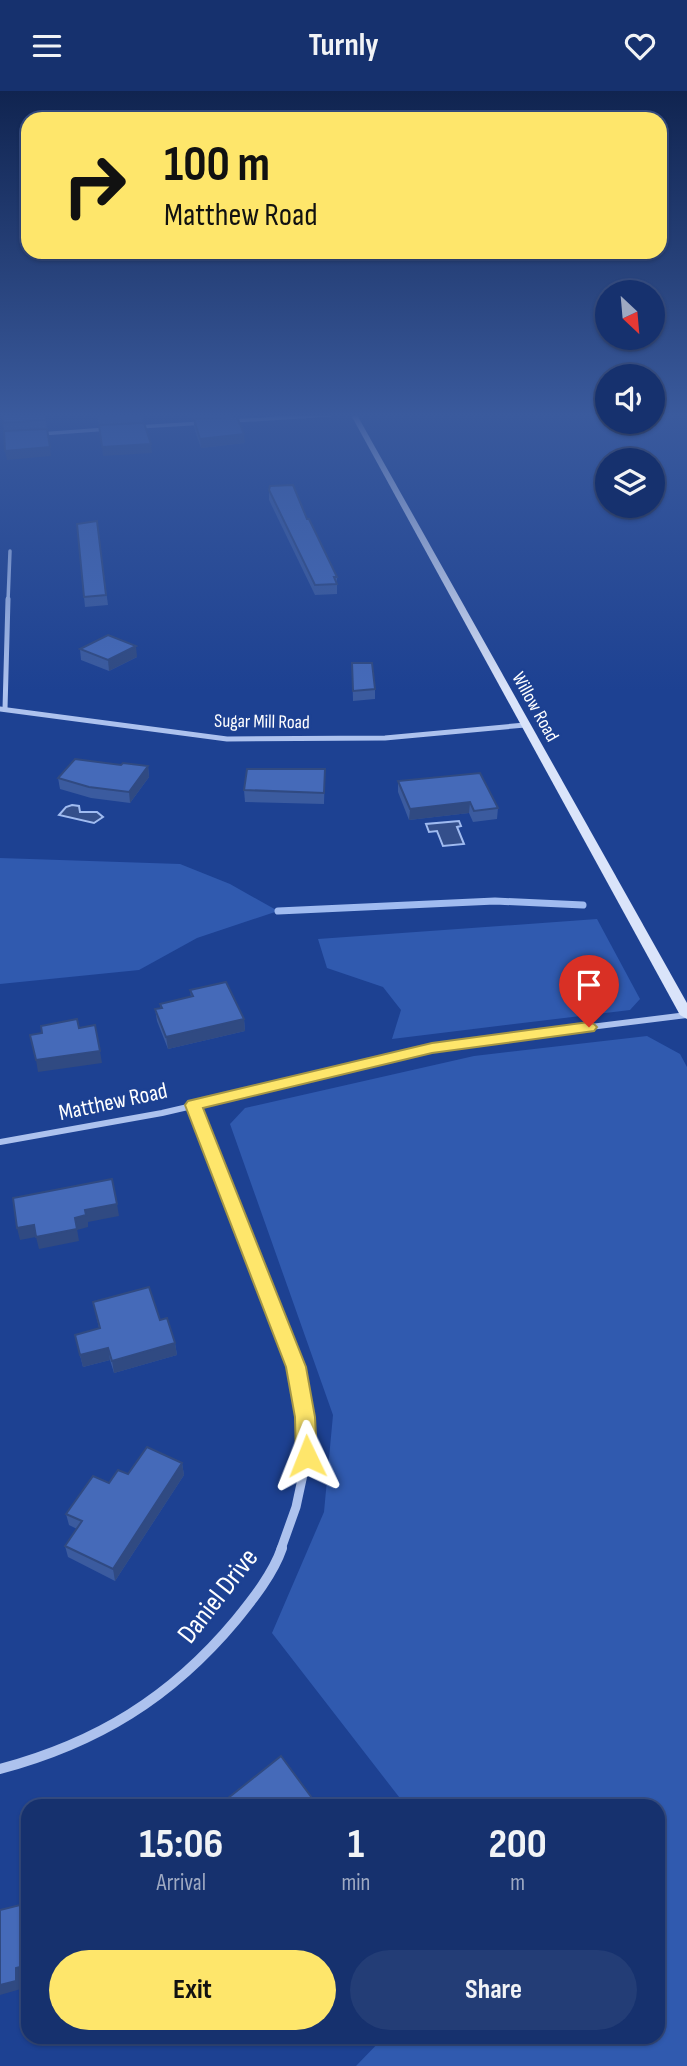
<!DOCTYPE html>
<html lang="en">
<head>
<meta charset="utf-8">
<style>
	:root { --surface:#16316e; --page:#233d76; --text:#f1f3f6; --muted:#9ea9c2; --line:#354c81; --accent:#fee66b }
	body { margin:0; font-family:"Sofia Sans Condensed",sans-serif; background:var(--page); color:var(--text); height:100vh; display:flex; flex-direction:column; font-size:26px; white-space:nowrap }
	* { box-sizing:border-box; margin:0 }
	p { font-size:23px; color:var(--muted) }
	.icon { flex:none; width:38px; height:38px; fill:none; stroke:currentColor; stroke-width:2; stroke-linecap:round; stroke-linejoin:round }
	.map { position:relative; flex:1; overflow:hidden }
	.side { position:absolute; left:21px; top:1708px; width:644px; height:245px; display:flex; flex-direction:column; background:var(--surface); border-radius:21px; box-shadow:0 2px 5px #0004,0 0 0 2px var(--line) }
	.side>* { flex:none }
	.hud { position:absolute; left:21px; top:21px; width:646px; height:147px; border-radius:21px; box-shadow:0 2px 5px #0004,0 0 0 2px var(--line); background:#fee66b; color:#111; overflow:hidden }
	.needle { width:46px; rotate:154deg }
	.controls { position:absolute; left:595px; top:189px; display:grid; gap:14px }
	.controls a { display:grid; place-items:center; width:70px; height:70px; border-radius:50%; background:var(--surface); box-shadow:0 2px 5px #0004,0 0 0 2px var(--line); font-size:35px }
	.pin { position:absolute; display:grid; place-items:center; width:60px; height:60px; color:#fff; margin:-72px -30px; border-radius:50% 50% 50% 0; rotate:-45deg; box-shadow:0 0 7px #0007 }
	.pin .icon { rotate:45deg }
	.me { position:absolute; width:77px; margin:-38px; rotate:358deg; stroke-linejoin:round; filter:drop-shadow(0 0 5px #0008) }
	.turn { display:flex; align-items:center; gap:24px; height:147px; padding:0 28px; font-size:32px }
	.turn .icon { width:91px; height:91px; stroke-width:2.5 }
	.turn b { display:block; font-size:49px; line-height:60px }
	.eta { display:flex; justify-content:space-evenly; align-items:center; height:119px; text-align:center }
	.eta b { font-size:42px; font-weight:700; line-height:49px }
	.action { display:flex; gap:14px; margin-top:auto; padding:14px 28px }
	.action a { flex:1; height:80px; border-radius:42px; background:var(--accent); color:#111; font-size:28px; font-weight:700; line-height:80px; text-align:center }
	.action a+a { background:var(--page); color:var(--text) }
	header { display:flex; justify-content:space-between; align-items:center; height:91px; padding:0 28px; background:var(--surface); font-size:32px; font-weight:700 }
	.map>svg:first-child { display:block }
</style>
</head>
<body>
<header><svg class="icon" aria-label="menu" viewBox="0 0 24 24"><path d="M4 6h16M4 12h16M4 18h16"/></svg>Turnly<svg class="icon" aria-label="heart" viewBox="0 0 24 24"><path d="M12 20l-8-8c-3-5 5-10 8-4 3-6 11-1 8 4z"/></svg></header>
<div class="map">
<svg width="687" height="1975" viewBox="0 0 687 1975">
	<rect width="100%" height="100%" fill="#1d4192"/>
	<g fill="#305aaf">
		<polygon points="0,767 180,773 230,793 278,820 197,847 139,879 0,893"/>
		<polygon points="597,828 640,908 630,919 392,948 401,919 383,896 327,877 318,848"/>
		<polygon points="647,945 680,963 687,976 687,1975 356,1975 384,1946 658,1946 658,1715 406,1715 272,1542 324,1421 333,1324 230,1033 245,1017 474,965"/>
	</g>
	<g fill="#344f8b" stroke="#a0bbf0" stroke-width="2">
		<polygon points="72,714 79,715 80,721 97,721 103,726 94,732 59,724 66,716"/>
		<polygon points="459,730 461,735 457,736 464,753 443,755 437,740 429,741 426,733"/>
	</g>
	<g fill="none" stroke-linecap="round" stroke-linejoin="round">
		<polyline stroke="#a0bbf0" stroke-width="7" points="278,820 495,810 583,814"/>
		<g stroke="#adc2ee" stroke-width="3.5">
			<polyline points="232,330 329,324"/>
			<polyline points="138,336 203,332"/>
			<polyline points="40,343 108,338"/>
			<polyline points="8,510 10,460"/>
		</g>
		<g stroke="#adc2ee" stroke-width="5">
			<polyline points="0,618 227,648 385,647 525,634"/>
			<polyline points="5,618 8,508"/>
		</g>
		<g stroke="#adc2ee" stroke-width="6">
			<polyline points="194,1014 211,1058"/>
			<polyline points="0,1051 162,1022 462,952 687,924"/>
		</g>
		<polyline stroke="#adc2ee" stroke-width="9" points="210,1056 296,1277 305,1326 307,1365 296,1416 281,1458"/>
		<path stroke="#adc2ee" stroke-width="10" d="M 0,1678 C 97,1652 171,1607 236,1529 C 253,1508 273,1483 282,1457"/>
		<polygon fill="#dae4fa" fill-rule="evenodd" points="351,324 357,324 687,912 687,928 680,924"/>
	</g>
	<g fill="#3b5b9f">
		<polygon points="45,324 47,338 4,340 3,332"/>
		<polygon points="97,324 142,324 143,331 99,334"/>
		<polygon points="190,324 234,324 234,326 192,328"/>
		<polygon points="194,328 245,352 201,357 194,337"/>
		<polygon points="269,399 307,428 337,486 337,503 315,504 269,409"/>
		<polygon points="97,430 108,514 85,516 84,506"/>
		<polygon points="80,558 137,566 109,580 81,569"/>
		<polygon points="352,572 375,598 375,608 353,610"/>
		<polygon points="121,674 148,675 149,686 130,712 91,707 60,698 58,687"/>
		<polygon points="325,678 324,713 245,711 244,699"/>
		<polygon points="398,690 498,717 497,728 473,731 469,722 409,729 398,701"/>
		<polygon points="190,899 244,928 245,940 168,958 157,930 155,918 160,917 160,913 191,906"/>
		<polygon points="93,1211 160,1229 175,1252 177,1264 114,1282 110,1269 83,1276 75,1244 99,1237"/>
		<polygon points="182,1372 184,1384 115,1490 68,1466 65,1455 77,1438 69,1434 66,1423 109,1392 128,1383"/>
	</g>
	<g fill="#304a82">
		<polygon points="244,343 245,352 201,357 200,348"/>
		<polygon points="151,353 152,362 103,365 102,356"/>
		<polygon points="50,356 51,365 7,369 5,360"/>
		<polygon points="136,555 137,566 109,580 108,569"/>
		<polygon points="148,675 149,686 130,712 129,701"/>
		<polygon points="470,711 469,722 409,729 410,718"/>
		<polygon points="244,928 245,940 168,958 166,946"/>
		<polygon points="100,960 102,972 38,981 36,969"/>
		<polygon points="117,1113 119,1125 88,1131 88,1136 77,1139 75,1127 85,1119"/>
		<polygon points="34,1134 77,1138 79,1150 39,1158 36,1146 20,1149 17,1137"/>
		<polygon points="175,1252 177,1264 114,1282 112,1270"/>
		<polygon points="108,1257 110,1269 83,1276 80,1264"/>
		<polygon points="182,1372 184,1384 115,1490 113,1478"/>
		<polygon points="312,1707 312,1715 302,1715"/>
		<polygon points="28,1874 28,1883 20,1885 21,1898 0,1904 0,1894 16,1877"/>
	</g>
	<g fill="#456ab9" stroke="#304a82" stroke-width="2">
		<polygon points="3,324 45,324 46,329 3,332"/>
		<polygon points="97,324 129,324 98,326"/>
		<polygon points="237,326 244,343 200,348 194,328"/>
		<polygon points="144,332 151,353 102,356 99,334"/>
		<polygon points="47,338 50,356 5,360 4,340"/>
		<polygon points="293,394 307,428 309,428 337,486 334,486 337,493 315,494 269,399 270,395"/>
		<polygon points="97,430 106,504 84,506 77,433"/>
		<polygon points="108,544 136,555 108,569 80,558"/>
		<polygon points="352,572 372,572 375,598 353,600"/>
		<polygon points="75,668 121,674 123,672 148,675 129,701 89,696 58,687"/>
		<polygon points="247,678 325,678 324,702 244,699"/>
		<polygon points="480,682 498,717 474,720 470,711 410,718 398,690"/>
		<polygon points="226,891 244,928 166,946 155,918 162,917 160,913 193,905 190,899"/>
		<polygon points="77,928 79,937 95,934 100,960 36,969 30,944 42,942 41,935"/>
		<polygon points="112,1088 117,1113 85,1119 86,1124 75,1127 77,1138 36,1146 34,1134 17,1137 13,1107"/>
		<polygon points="149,1196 160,1229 167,1227 175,1252 112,1270 108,1257 80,1264 75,1244 100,1237 93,1211"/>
		<polygon points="147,1356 182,1372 113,1478 65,1455 82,1430 66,1423 93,1385 109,1392 118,1379 128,1383"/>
		<polygon points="281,1665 312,1707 302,1715 218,1715"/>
		<polygon points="28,1812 28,1874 16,1877 16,1890 0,1894 0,1819"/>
	</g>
	<linearGradient id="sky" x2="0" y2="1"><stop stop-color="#102450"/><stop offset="0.54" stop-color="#3a5a9d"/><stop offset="1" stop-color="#3a5a9d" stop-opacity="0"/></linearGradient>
	<rect width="687" height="600" fill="url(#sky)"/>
	<polygon fill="#fee66b" stroke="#a59646" stroke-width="2" points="589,931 594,933 597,936 594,940 432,962 203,1017 306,1276 315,1326 317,1365 314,1372 307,1374 300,1372 296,1365 295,1326 286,1276 185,1014 188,1010 432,952"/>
	<g text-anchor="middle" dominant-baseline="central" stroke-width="5" stroke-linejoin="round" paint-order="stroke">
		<g font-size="19" fill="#fff" stroke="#1d4192">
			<text transform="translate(535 616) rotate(61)">Willow Road</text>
			<text transform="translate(262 631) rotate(1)">Sugar Mill Road</text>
		</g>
		<g font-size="23" fill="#fff" stroke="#1d4192">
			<text transform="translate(113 1011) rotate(-12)">Matthew Road</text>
		</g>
		<g font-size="28" fill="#fff" stroke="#1d4192">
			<text transform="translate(218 1505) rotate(-52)">Daniel Drive</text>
		</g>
	</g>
</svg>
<div class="controls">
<a><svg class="needle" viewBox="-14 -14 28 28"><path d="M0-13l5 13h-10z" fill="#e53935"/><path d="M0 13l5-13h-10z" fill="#9ea9c2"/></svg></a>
<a><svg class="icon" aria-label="sound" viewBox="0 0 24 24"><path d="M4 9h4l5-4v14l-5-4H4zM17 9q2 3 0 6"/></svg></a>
<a><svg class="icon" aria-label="layers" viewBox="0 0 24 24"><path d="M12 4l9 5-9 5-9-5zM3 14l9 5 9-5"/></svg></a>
</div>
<div class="pin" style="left:589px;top:936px;background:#d93025"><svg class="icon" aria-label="arrive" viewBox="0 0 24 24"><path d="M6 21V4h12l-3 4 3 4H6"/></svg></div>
<svg class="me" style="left:307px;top:1365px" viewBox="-20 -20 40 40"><path d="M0-17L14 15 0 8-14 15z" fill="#fee66b" stroke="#fff" stroke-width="4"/></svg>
<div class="hud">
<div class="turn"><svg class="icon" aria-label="right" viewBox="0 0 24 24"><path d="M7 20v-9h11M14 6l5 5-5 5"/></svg><div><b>100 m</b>Matthew Road</div></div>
</div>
<section class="side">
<div class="eta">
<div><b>15:06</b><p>Arrival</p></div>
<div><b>1</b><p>min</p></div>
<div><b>200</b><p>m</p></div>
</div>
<div class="action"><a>Exit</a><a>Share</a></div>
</section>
</div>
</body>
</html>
